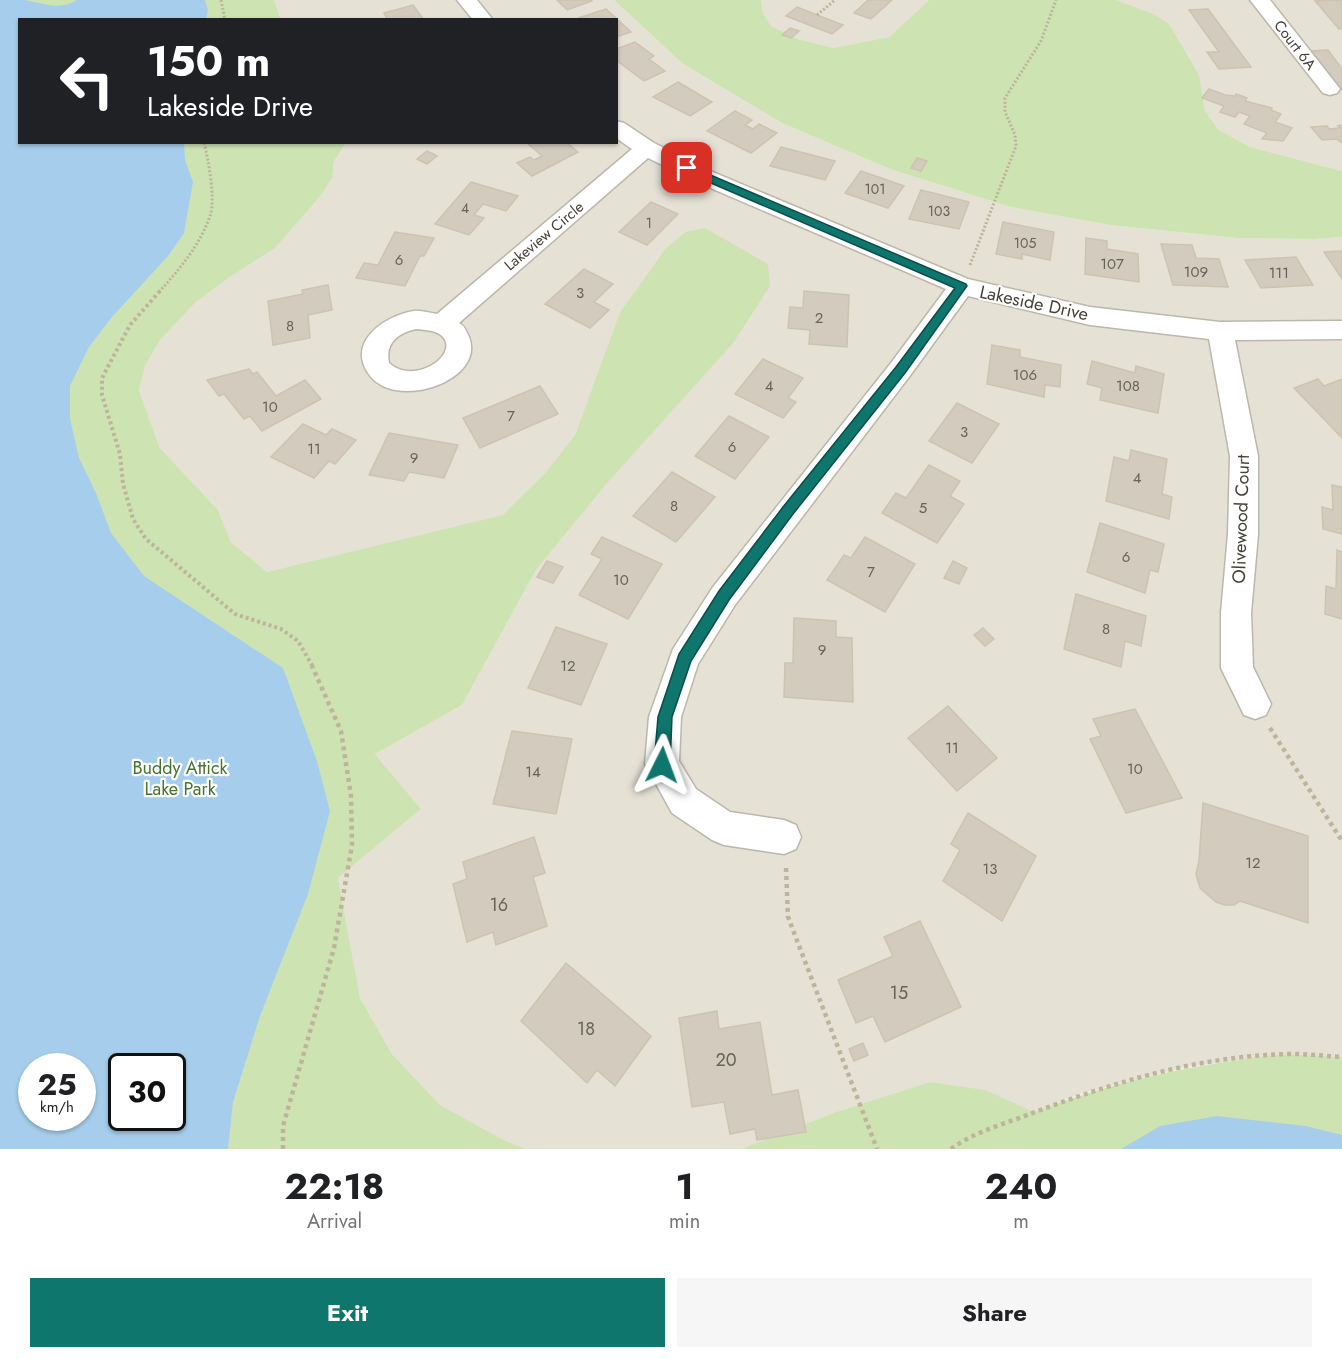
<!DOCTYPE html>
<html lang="en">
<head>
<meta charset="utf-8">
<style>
	:root { --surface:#fff; --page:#f6f6f6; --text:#202124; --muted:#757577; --accent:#0f766e }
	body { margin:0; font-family:Jost,sans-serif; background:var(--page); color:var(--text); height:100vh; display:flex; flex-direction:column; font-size:22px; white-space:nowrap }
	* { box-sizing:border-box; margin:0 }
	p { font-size:20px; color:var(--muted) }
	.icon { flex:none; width:33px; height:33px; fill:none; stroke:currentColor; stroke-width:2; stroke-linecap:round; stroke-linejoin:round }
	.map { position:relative; height:1149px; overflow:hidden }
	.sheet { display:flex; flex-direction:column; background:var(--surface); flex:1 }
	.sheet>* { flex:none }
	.top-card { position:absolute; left:18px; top:18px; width:600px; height:126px; border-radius:0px; box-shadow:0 2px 4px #0004; background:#202124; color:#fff; overflow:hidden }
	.speed { position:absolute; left:18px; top:1053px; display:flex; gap:12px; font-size:30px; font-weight:700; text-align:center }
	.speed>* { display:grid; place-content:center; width:78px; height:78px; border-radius:50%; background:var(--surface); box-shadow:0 2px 4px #0004; line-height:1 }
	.speed small { font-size:15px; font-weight:400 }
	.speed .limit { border:3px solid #111; border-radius:9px; background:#fff; color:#111 }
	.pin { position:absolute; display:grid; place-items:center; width:51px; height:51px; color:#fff; margin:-26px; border-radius:12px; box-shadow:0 3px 9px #0006 }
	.me { position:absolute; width:66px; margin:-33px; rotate:3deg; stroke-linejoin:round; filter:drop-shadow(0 0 4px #0008) }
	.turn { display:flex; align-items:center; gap:21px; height:126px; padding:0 30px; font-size:27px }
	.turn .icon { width:78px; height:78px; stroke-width:2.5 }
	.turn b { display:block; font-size:42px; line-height:51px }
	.eta { display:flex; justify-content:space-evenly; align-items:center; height:102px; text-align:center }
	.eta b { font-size:36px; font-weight:700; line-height:42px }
	.cta { display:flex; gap:12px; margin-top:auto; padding:12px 30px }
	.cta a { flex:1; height:69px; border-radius:0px; background:var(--accent); color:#fff; font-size:24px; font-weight:700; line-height:69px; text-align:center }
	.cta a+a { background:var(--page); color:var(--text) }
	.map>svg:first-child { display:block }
</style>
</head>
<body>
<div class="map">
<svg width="1342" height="1149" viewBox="0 0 1342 1149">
	<rect width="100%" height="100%" fill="#f2efe7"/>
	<g fill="#e6e1d5">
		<polygon points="274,0 614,0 683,64 782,123 890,169 1011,207 1110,225 1237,238 1315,239 1342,237 1342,1057 1287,1054 1185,1067 1082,1093 1034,1112 985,1091 930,1082 836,1112 741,1149 526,1149 504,1140 440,1105 392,1054 360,998 338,878 421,809 375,754 462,705 536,570 608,482 685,232 665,249 620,312 575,435 545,473 503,516 267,572 231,542 218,510 160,448 139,391 145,366 160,340 196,302 231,276 332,178 334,161 346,143 616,142 616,20 281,19"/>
		<polygon points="761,0 929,0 889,37 833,48 798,39 771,26 763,13"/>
		<polygon points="1115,0 1342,0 1342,171 1250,147 1219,130 1205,111 1198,75"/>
	</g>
	<g fill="#cde4b2" fill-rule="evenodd">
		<path d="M 0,0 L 274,0 L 281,19 L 20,20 L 20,142 L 346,143 L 334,161 L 332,178 L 321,195 L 275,248 L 231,276 L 196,302 L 160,340 L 145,366 L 139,391 L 160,448 L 218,510 L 231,542 L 267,572 L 503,515 L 545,473 L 575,435 L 620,312 L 665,249 L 685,232 L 705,228 L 768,264 L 770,286 L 734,342 L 608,482 L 536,570 L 462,705 L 375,754 L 421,809 L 338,878 L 360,998 L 392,1054 L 440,1105 L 504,1140 L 526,1149 L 0,1149 ZM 32,1066 L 82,1066 L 82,1118 L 32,1118 ZM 122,1066 L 172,1066 L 172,1118 L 122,1118 Z"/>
		<polygon points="614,0 761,0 763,13 771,26 798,39 833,48 889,37 929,0 1115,0 1154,14 1169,24 1199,75 1205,111 1219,130 1250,147 1342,171 1342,237 1315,239 1237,238 1110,225 1011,207 890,169 782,123 683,64"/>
		<path d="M 1287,1054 L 1342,1057 L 1342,1149 L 741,1149 L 836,1112 L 930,1082 L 985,1090 L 1034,1112 C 1116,1080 1200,1063 1287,1054 Z"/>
	</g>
	<g fill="#a6ceec" fill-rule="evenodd">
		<path d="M 0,0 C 8,0 17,0 25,0 C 42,3 60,11 77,0 L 205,0 L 208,10 L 206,19 L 20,20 L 20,142 L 184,143 L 185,160 L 193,182 L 184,233 L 169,255 L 112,317 L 89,347 L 70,386 L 70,419 L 79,458 L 96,493 L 111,533 L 144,576 L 283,668 L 317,761 L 330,811 L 308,894 L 260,1016 L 233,1102 L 228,1149 L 0,1149 ZM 32,1066 L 82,1066 L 82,1118 L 32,1118 ZM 122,1066 L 172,1066 L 172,1118 L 122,1118 Z"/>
		<polygon points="1217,1116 1306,1126 1342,1135 1342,1149 1121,1149 1160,1126"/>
	</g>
	<g fill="#d3cbbd" stroke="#cdc3b0" stroke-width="1.5">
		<polygon points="557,0 591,0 592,1 567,10"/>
		<polygon points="868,0 892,0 871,19 854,13"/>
		<polygon points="1342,0 1342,29 1339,29 1315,1"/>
		<polygon points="413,5 424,20 388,20 384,13"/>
		<polygon points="797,7 817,15 843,25 832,34 786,16"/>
		<polygon points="606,9 631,32 616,37 616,20 578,18"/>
		<polygon points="1208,9 1251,67 1219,69 1207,52 1219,52 1189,10"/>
		<polygon points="790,28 799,31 791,38 782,35"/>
		<polygon points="635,42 654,56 649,59 665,71 644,81 616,60 616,49"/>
		<polygon points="1328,50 1342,69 1342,90 1311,51"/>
		<polygon points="678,82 712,102 690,116 653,97"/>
		<polygon points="1209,89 1225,95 1235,96 1236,94 1247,98 1245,101 1272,108 1271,110 1281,114 1275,122 1292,128 1283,141 1262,139 1267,133 1244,124 1250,116 1239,112 1235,117 1220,112 1224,106 1202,98"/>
		<polygon points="735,111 752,120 745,125 753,129 759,124 777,133 751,153 707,131"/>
		<polygon points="1342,125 1342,142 1340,142 1337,139 1322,140 1311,127 1327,126 1329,129 1340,128 1338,126"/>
		<polygon points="526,142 566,142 578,152 532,176 517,163 530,157 534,160 542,156"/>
		<polygon points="781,147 835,161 825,180 770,166"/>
		<polygon points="427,151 437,156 427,164 417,159"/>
		<polygon points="917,158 927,161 921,171 911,168"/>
		<polygon points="861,171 904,186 888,208 845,193"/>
		<polygon points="471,182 518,196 506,211 483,204 474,215 484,218 469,235 435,224"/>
		<polygon points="921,190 969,202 959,229 909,219"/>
		<polygon points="651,202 678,214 647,245 619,232"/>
		<polygon points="1003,222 1054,232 1050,260 1022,254 1022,259 996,254"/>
		<polygon points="395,232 434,238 424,256 420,256 405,286 356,278 364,263 378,265"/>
		<polygon points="1086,238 1107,241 1107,249 1138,254 1139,282 1085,274"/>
		<polygon points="1161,244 1192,245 1196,258 1219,259 1228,287 1173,285"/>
		<polygon points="1342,251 1342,279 1324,252"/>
		<polygon points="1296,257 1313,285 1261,288 1245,260"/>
		<polygon points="584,269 613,284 594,302 609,310 590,328 545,304"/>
		<polygon points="328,285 332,310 308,315 310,338 273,345 268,301 303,294 302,290"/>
		<polygon points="804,291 849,295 847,347 809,344 810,330 788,328 790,307 803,308"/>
		<polygon points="992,345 1020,350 1020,357 1061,365 1060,387 1045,385 1044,397 987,384"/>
		<polygon points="763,359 803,378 788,398 796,402 783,418 735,394"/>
		<polygon points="1092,361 1135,373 1136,366 1164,374 1158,413 1100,400 1102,388 1087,384"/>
		<polygon points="249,369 253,374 257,372 276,396 305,380 321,399 262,431 250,416 244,419 224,394 219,396 207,380"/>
		<polygon points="1318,379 1324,386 1342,379 1342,438 1294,388"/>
		<polygon points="540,386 558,414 480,448 463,418"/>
		<polygon points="957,403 999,424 972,463 929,441"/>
		<polygon points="729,416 769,437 735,479 695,456"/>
		<polygon points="303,424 326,435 332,429 356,440 335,464 329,461 314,478 271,457"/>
		<polygon points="389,433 458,445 444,478 409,472 404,481 369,475"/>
		<polygon points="1131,450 1167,459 1162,494 1172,497 1169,519 1106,501 1114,457 1129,461"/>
		<polygon points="929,465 960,481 950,496 964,504 937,543 882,513 896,493 906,498"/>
		<polygon points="672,472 715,497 676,542 633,516"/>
		<polygon points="1332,485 1342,487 1342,534 1323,529 1322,507 1333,510"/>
		<polygon points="1100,523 1164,544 1158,572 1150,570 1145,593 1087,572"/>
		<polygon points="602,537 662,564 628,619 579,595 602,559 591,554"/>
		<polygon points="865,537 915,564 885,612 827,580 844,555 851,558"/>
		<polygon points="1337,550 1342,552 1342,619 1325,614 1326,586 1336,589"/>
		<polygon points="547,561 563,567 553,583 537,577"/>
		<polygon points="953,561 967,568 959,584 944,578"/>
		<polygon points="1076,594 1146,616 1141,646 1125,641 1121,667 1064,649"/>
		<polygon points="794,618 836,621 836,637 852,638 853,702 784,697 785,663 793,663"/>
		<polygon points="556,627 607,644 581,705 528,688"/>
		<polygon points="983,628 994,639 985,646 974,635"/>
		<polygon points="948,706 997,758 957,791 908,738"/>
		<polygon points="1135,709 1182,798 1126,813 1090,739 1101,736 1093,719"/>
		<polygon points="512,731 572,739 556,814 493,804"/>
		<polygon points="1203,803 1308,836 1308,923 1240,901 1234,905 1225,905 1216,902 1200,888 1196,874 1199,861"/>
		<polygon points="968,813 1036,856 1002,921 943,881 960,850 951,844"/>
		<polygon points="534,837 545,873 533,877 547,926 496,945 493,932 467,942 453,884 467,879 463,862"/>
		<polygon points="920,921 961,1007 885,1042 873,1016 856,1023 838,980 893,956 884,937"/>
		<polygon points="566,963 651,1036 615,1086 597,1070 587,1083 521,1021"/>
		<polygon points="717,1011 719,1029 760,1022 772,1095 798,1090 806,1132 757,1140 755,1129 730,1134 724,1102 692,1107 679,1018"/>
		<polygon points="863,1043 868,1055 854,1061 849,1049"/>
	</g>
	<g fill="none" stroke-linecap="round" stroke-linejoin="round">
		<defs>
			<g id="minor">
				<polygon points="457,0 477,0 493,20 473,20"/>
				<polygon points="1250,0 1270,0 1337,85 1340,89 1337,93 1330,95 1323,93"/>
				<path d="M 616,121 L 624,123 L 654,143 L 715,173 L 968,279 L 1090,307 L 1220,322 L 1342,321 L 1342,339 L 1235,340 L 1258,456 L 1258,534 L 1251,613 L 1253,667 L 1271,704 L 1266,715 L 1255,719 L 1244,715 L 1221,668 L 1221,613 L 1228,534 L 1230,456 L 1209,339 L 1090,325 L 968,296 L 909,377 L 735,605 L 698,664 L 681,717 L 679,761 L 696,789 L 730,812 L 784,820 L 796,825 L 801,837 L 796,849 L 784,854 L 724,845 L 712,840 L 672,813 L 645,764 L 649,717 L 673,649 L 713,587 L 891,363 L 946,289 L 699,183 L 648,158 L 459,323 C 465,326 466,331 469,337 C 486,380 399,410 371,377 C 344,344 383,316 414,311 C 421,310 429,313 437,314 L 632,149 L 616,138 ZM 416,329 C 425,330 437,330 443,337 C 459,355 415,386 389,363 C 385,343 398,333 416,329 Z"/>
			</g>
		</defs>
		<use href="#minor" stroke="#bdb7aa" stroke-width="3"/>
		<g stroke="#beb39c" stroke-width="3" stroke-dasharray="2 2" stroke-linecap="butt">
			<polyline points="221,0 225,20"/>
			<polyline points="817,15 835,0"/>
			<polyline points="970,265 1016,146 1015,135 1005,112 1005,98 1041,41 1056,0"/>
			<path d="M 159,292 C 179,270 200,245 210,216 C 216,199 208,159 204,142"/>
		</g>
		<polyline stroke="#beb39c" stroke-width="4" stroke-dasharray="3 3" stroke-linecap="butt" points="160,291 130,325 102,378 102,395 120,454 123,484 133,519 146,539 235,614 281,629 298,641 313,667"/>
		<g stroke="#beb39c" stroke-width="4.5" stroke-dasharray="4 4" stroke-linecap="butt">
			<polyline points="1270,728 1342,841"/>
			<polyline points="786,868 788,917 877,1149"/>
			<polyline points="283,1149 283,1126 334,948 352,845 351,796 341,731 312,666"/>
			<path d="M 951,1149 C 974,1132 1004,1124 1030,1114 C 1114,1082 1202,1055 1292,1054 C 1309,1054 1325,1056 1342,1057"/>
		</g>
		<use href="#minor" fill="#fff" fill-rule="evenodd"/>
	</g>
	<polygon fill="#0f766e" stroke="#0a4d48" stroke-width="1.5" points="687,165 966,284 967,286 905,373 793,514 729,600 691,661 672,717 670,765 668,770 662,772 657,770 654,765 658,717 679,654 719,591 783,507 896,367 955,288 683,171 683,166"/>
	<g text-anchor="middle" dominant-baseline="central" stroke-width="4.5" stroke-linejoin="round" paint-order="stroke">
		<g font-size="14" fill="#686258">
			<text x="875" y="189">101</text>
			<text x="465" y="208">4</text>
			<text x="939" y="211">103</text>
			<text x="649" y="223">1</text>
			<text x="1025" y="243">105</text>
		</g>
		<g font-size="15" fill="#453f36" stroke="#fff">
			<text transform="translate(1295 45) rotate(52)">Court 6A</text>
			<text transform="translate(544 236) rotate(-40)">Lakeview Circle</text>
		</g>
		<g font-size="15" fill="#686258">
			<text x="399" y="260">6</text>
			<text x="1112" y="264">107</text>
			<text x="1196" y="272">109</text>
			<text x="1279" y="273">111</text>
			<text x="580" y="293">3</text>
			<text x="819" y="318">2</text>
			<text x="290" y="326">8</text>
			<text x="1025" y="375">106</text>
			<text x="769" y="386">4</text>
			<text x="1128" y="386">108</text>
			<text x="270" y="407">10</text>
			<text x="511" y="416">7</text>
			<text x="964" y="432">3</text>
			<text x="732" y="447">6</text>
			<text x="314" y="449">11</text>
			<text x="414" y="458">9</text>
			<text x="1137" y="478">4</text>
			<text x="674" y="506">8</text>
			<text x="923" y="508">5</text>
			<text x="1126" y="557">6</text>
			<text x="871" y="572">7</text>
			<text x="621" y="580">10</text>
			<text x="1106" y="629">8</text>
			<text x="822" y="650">9</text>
			<text x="568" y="666">12</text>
			<text x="952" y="748">11</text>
			<text x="1135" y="769">10</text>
			<text x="533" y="772">14</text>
			<text x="1253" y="863">12</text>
			<text x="990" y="869">13</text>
		</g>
		<g font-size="18" fill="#453f36" stroke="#fff">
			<text transform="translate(1034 303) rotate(12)">Lakeside Drive</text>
			<text transform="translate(1241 519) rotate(-88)">Olivewood Court</text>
		</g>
		<g font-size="18" fill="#46732d" stroke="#fff">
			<text x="180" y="768">Buddy Attick<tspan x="180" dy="21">Lake Park</tspan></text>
		</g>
		<g font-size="18" fill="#686258">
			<text x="499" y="905">16</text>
			<text x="899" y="993">15</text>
			<text x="586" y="1029">18</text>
			<text x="726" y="1060">20</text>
		</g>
	</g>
</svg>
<div class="speed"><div>25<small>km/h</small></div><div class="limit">30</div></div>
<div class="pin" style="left:687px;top:168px;background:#d93025"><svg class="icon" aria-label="arrive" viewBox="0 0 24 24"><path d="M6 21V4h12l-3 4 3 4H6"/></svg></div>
<svg class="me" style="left:662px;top:765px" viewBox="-20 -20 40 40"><path d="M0-17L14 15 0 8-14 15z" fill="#0f766e" stroke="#fff" stroke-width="4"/></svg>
<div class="top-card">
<div class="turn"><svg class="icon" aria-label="left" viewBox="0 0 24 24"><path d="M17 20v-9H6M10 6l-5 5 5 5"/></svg><div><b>150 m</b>Lakeside Drive</div></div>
</div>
</div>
<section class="sheet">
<div class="eta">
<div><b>22:18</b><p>Arrival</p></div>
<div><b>1</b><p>min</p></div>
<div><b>240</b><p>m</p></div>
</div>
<div class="cta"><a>Exit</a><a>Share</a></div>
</section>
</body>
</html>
